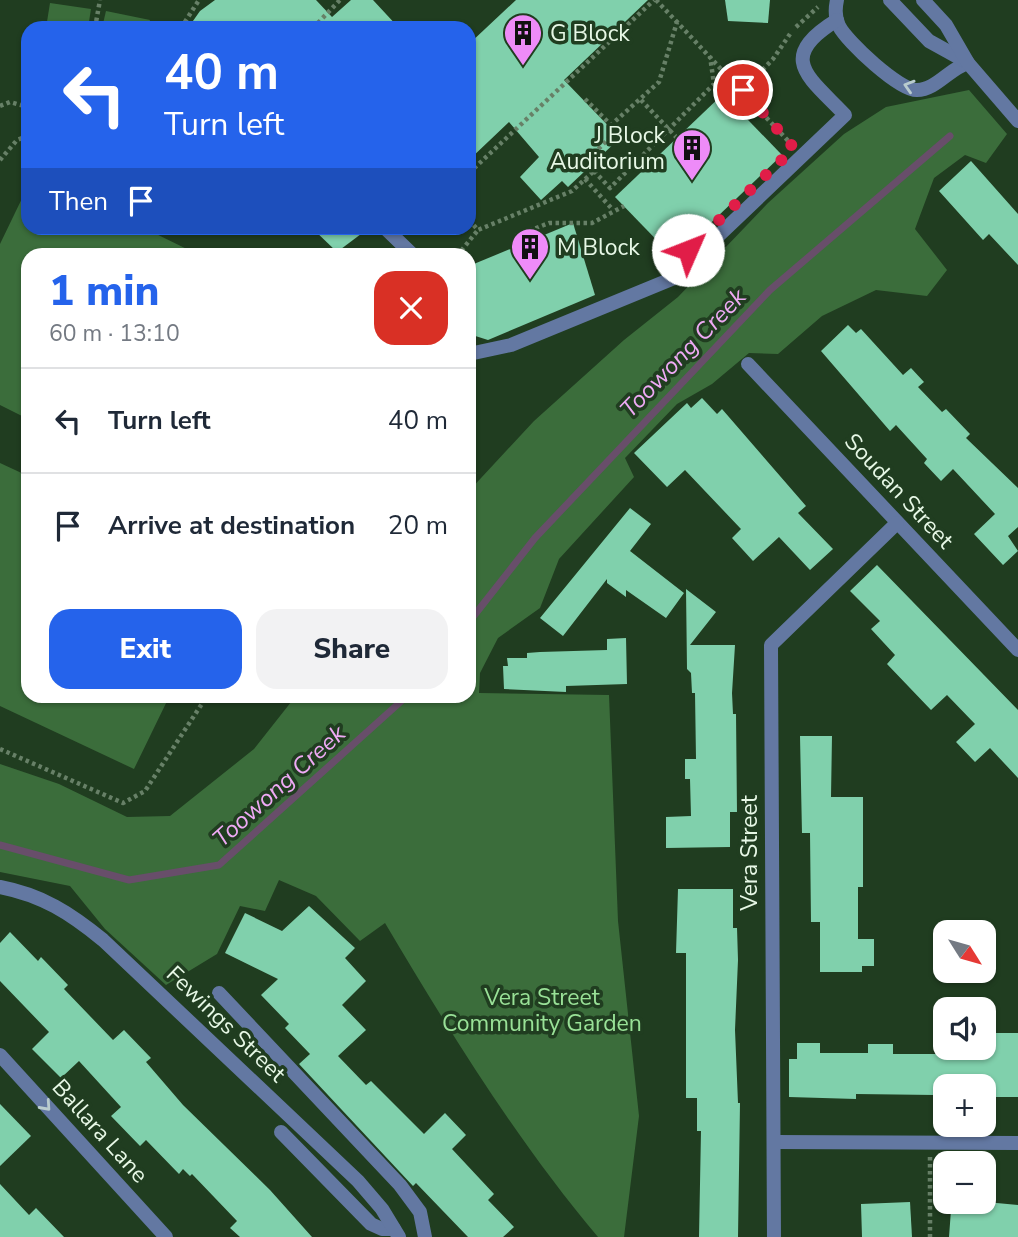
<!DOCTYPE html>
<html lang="en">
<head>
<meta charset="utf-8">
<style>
	:root { --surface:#fff; --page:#f2f2f3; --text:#1f2937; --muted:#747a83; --line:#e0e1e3; --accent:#2563eb }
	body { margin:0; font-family:"Nunito Sans",sans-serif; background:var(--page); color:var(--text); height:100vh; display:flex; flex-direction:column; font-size:26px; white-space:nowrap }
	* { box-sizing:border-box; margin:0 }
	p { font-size:23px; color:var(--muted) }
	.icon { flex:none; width:38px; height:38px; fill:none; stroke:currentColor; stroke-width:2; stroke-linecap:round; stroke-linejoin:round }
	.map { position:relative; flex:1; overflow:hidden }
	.drawer { position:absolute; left:21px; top:248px; width:455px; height:455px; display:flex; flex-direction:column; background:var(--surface); border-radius:21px; box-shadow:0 2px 5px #0004 }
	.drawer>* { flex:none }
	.top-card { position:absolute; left:21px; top:21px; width:455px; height:214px; border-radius:21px; box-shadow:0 2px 5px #0004; background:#2563eb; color:#fff; overflow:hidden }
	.needle { width:46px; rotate:127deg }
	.tools { position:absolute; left:933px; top:920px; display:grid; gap:14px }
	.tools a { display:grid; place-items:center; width:63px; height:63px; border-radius:14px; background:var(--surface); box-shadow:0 2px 5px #0004; font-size:35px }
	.pin { position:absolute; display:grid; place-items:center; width:60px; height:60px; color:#fff; margin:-30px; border:4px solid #fff; border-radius:50%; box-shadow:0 2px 7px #0007 }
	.me { position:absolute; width:77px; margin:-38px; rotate:46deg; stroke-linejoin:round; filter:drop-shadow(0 0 5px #0008) }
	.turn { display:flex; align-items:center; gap:24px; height:147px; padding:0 28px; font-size:32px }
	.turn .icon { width:91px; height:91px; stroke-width:2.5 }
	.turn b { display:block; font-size:49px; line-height:60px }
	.then { display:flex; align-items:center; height:66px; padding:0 28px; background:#0003; gap:14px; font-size:26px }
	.round { display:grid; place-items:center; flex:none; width:74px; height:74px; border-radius:21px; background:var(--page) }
	.headline { display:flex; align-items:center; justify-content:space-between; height:119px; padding:0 28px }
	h1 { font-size:42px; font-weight:800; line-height:52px; color:var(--accent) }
	.primary-button { display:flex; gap:14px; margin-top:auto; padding:14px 28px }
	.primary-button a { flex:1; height:80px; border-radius:21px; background:var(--accent); color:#fff; font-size:28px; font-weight:800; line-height:80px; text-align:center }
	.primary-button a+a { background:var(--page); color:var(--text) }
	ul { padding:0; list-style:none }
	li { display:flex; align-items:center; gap:21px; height:105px; padding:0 28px; border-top:2px solid var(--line) }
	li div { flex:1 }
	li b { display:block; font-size:26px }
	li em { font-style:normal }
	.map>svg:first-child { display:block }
</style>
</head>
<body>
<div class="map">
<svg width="1018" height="1237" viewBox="0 0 1018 1237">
	<rect width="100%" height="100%" fill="#203d20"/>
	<g fill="#3b6d3b">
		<polygon points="50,3 91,9 88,28 46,28"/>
		<polygon points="106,11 150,20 148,28 102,28"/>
		<path d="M 969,90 L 1007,134 L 986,163 L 965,155 L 934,178 L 915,229 L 947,270 L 927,296 L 876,290 L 822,316 L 778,354 L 749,353 L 712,384 L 677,404 L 625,458 L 634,477 L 559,559 L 540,608 L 498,638 L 480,673 L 479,693 L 609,695 L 618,921 L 639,1116 L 624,1237 L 598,1237 C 517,1141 449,1031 385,923 L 360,941 L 316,896 L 279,880 L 265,911 L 240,906 L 217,954 L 166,985 L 105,929 L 70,886 L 0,872 L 0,764 L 59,784 L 127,817 L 170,816 L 254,749 L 295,697 L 469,696 L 469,491 L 534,421 L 624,340 L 678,297 L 768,203 L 844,134 L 886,107 Z"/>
		<polygon points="28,186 28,228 144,228 199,255 28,256 28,419 0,405 0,244"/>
		<polygon points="0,463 28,476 28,696 169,697 134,769 0,706"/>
	</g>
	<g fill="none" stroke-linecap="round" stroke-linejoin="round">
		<g stroke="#684e6a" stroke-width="7">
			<polyline points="469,622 535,538 770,290 950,136"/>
			<polyline points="0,845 129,880 219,865 407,696"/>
		</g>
	</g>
	<g fill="#80d0ac">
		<polygon points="215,0 316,0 332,17 351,0 373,0 399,28 188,28 200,11"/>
		<polygon points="516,0 648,0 564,80 620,138 568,187 562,181 541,200 520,177 539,157 509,122 469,160 469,44"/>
		<polygon points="725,0 770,0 768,23 728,21"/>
		<polygon points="723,94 782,155 674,258 615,197"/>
		<polygon points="971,161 1018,214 1018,265 989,234 983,240 939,191"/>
		<polygon points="573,223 595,295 488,340 469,334 469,266"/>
		<polygon points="312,228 369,228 337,252"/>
		<polygon points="848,325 856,333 861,329 903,375 911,368 924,382 918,387 942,412 946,409 970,434 966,438 1018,488 1018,527 1008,536 1018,551 1003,565 974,534 995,514 953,469 941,481 924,463 927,459 896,425 890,431 821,351"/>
		<polygon points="702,398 717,414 722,409 806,506 798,513 833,549 810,570 779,537 753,561 732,538 741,529 685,470 667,487 634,453 687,403 691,408"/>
		<polygon points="630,508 651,524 630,551 684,593 666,618 626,590 626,597 607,583 607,579 563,636 540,618"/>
		<polygon points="877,565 1018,710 1018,778 990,748 975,762 956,742 975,724 947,695 931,710 887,664 895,655 871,629 880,621 850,591"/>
		<polygon points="686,589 716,612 690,645 735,645 732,693 733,714 736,714 737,812 730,812 730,847 666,848 666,817 691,816 690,779 685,779 685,759 696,759 695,693 692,693 691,673 687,669"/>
		<polygon points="626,638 627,684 566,686 566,692 504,689 503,666 508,666 507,658 527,658 527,653 540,652 607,650 607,639"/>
		<polygon points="800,736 832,736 831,797 863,797 863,887 858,887 858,939 874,939 874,966 862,966 862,972 820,972 820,922 811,922 810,833 802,833"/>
		<polygon points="678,889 733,889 733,928 737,928 738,960 735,1030 738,1103 740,1103 738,1237 699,1237 701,1131 697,1131 697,1098 686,1098 686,953 676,953"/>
		<polygon points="309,906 355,948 345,958 366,981 342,1005 366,1030 338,1056 366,1085 371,1081 424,1134 445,1113 466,1135 452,1149 494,1194 488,1200 514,1227 503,1237 468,1237 416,1183 413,1186 299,1064 310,1054 285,1028 289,1024 261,995 278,979 225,953 245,913 282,931"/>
		<polygon points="10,932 38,961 41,957 68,985 64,989 113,1040 124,1030 151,1058 146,1062 183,1105 270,1190 312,1237 240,1237 230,1228 237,1221 192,1174 190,1176 183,1169 179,1174 146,1140 140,1146 111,1116 121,1107 79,1061 61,1078 32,1049 49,1032 0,981 0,943"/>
		<polygon points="984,1033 1018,1033 1018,1097 984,1097 984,1087 935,1087 935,1095 856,1094 856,1099 789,1097 789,1059 797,1059 797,1043 820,1043 820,1053 868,1053 868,1044 893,1044 893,1054 949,1054 949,1048 984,1048"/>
		<polygon points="0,1104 31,1136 0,1166"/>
		<polygon points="0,1184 29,1215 36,1208 64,1237 0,1237"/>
		<polygon points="910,1202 912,1237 862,1237 861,1204"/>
		<polygon points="986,1202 1018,1205 1018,1237 949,1237 951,1210 985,1213"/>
	</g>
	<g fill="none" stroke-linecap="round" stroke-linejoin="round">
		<g stroke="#678067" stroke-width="4.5" stroke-dasharray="3.5 3.5" stroke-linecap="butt">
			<polyline points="656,0 677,22"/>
			<polyline points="796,27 818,7"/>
			<polyline points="95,28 100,0"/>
			<polyline points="181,28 199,0"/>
			<polyline points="313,28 340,0"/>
			<polyline points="743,90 773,59 790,34"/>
			<polyline points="585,99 611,125"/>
			<polyline points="641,100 677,138"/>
			<polyline points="0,106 10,102 28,107"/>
			<polyline points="0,160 17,140 28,136"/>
			<polyline points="594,171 610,188 714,84 710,56"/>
			<polyline points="469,173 654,0"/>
			<polyline points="585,179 613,210"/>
			<polyline points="469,220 478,230 572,191 594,171 586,162 611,136 611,125 659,82 677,22 791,144"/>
			<polyline points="516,236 549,223 592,223 624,206"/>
			<polyline points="457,256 478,230"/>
			<polyline points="0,749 123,803 145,791 207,696"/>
			<polyline points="930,1157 930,1237"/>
		</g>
		<g stroke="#6378a2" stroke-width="14">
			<path d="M 837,0 C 835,9 835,18 839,26 C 847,42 900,91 917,90 C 936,90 950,68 968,63"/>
			<polyline points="385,228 414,256"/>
			<path d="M 469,354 L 511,345 L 674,278 L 845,115 C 809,77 775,58 837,20"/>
			<polyline points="219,993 400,1185 420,1212 425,1237"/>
			<polyline points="281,1132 371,1224 382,1229 394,1229"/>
		</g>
		<g stroke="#6378a2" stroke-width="14">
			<polyline points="890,0 929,41 967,62"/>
			<polyline points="923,0 946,25 968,63 1018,121"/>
			<polyline points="748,364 1018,650"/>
			<path d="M 0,887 C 42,895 70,913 103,940 L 358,1181 L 382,1209 L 399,1237"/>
			<polyline points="0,1055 166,1237"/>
			<polyline points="774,1142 1018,1143"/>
			<polyline points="774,1237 771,645 897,523"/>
		</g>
	</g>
	<defs><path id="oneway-chevron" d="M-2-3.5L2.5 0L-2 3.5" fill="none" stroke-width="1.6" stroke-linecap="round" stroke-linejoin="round" transform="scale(1.75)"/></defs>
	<g stroke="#b9cbce">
		<use href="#oneway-chevron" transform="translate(909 86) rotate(-163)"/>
		<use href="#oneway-chevron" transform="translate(46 1106) rotate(48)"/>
	</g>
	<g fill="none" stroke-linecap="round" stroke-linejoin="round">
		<polyline stroke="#e11d48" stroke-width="12" stroke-dasharray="0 21.6" points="688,250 794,148 743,90"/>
	</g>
	<defs>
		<symbol id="building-pin" viewBox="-11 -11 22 30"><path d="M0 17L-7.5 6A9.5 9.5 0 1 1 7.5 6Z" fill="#ee8bf8" stroke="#203d20"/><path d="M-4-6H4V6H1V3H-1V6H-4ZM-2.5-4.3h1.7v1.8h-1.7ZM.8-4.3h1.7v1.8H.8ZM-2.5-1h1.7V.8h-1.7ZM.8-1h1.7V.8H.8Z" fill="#111"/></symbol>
	</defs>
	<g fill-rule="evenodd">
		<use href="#building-pin" x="501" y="11" width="44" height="60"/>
		<use href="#building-pin" x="670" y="126" width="44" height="60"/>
		<use href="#building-pin" x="508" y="225" width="44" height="60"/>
	</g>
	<g text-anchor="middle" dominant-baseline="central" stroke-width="7" stroke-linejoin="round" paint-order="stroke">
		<g font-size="23" fill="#e7f8e6" stroke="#203d20" text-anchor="start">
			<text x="550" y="33">G Block</text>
			<text x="665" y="135" text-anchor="end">J Block<tspan x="665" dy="26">Auditorium</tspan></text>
			<text x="557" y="247">M Block</text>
		</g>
		<g font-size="23" fill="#e7f8e6" stroke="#203d20">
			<text transform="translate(899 491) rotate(47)">Soudan Street</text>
			<text transform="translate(749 853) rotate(-90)">Vera Street</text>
			<text transform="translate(226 1024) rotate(44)">Fewings Street</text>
			<text transform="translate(100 1131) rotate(48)">Ballara Lane</text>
		</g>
		<g font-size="23" fill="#99e197" stroke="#203d20">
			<text x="542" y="997">Vera Street<tspan x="542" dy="26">Community Garden</tspan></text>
		</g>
		<g font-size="24" font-style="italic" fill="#eeaaf4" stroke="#203d20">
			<text transform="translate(683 353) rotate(-46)">Toowong Creek</text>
			<text transform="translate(279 786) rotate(-42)">Toowong Creek</text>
		</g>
	</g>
</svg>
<div class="tools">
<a><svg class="needle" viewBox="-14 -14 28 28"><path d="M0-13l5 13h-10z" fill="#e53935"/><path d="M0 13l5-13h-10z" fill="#747a83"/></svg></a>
<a><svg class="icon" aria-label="sound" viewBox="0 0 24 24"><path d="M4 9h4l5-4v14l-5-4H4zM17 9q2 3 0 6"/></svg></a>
<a>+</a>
<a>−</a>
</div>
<div class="pin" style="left:743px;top:90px;background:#d93025"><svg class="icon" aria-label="arrive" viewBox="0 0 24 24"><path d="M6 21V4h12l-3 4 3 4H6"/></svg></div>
<svg class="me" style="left:688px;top:250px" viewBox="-20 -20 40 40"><circle r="19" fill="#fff"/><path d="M0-13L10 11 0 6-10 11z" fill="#e11d48"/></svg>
<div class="top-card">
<div class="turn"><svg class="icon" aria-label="left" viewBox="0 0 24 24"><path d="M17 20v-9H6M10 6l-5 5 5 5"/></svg><div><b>40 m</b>Turn left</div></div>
<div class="then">Then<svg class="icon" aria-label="arrive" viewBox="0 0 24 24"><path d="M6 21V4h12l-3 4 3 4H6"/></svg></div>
</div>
<section class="drawer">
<div class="headline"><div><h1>1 min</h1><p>60 m · 13:10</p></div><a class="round" style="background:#d93025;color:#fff"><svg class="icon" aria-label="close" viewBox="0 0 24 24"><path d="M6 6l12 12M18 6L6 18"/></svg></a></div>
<ul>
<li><svg class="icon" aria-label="left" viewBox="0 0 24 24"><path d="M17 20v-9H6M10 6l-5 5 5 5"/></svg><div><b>Turn left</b></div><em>40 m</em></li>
<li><svg class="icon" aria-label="arrive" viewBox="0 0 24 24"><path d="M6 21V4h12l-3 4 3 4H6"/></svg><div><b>Arrive at destination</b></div><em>20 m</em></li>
</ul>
<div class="primary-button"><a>Exit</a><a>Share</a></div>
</section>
</div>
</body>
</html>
